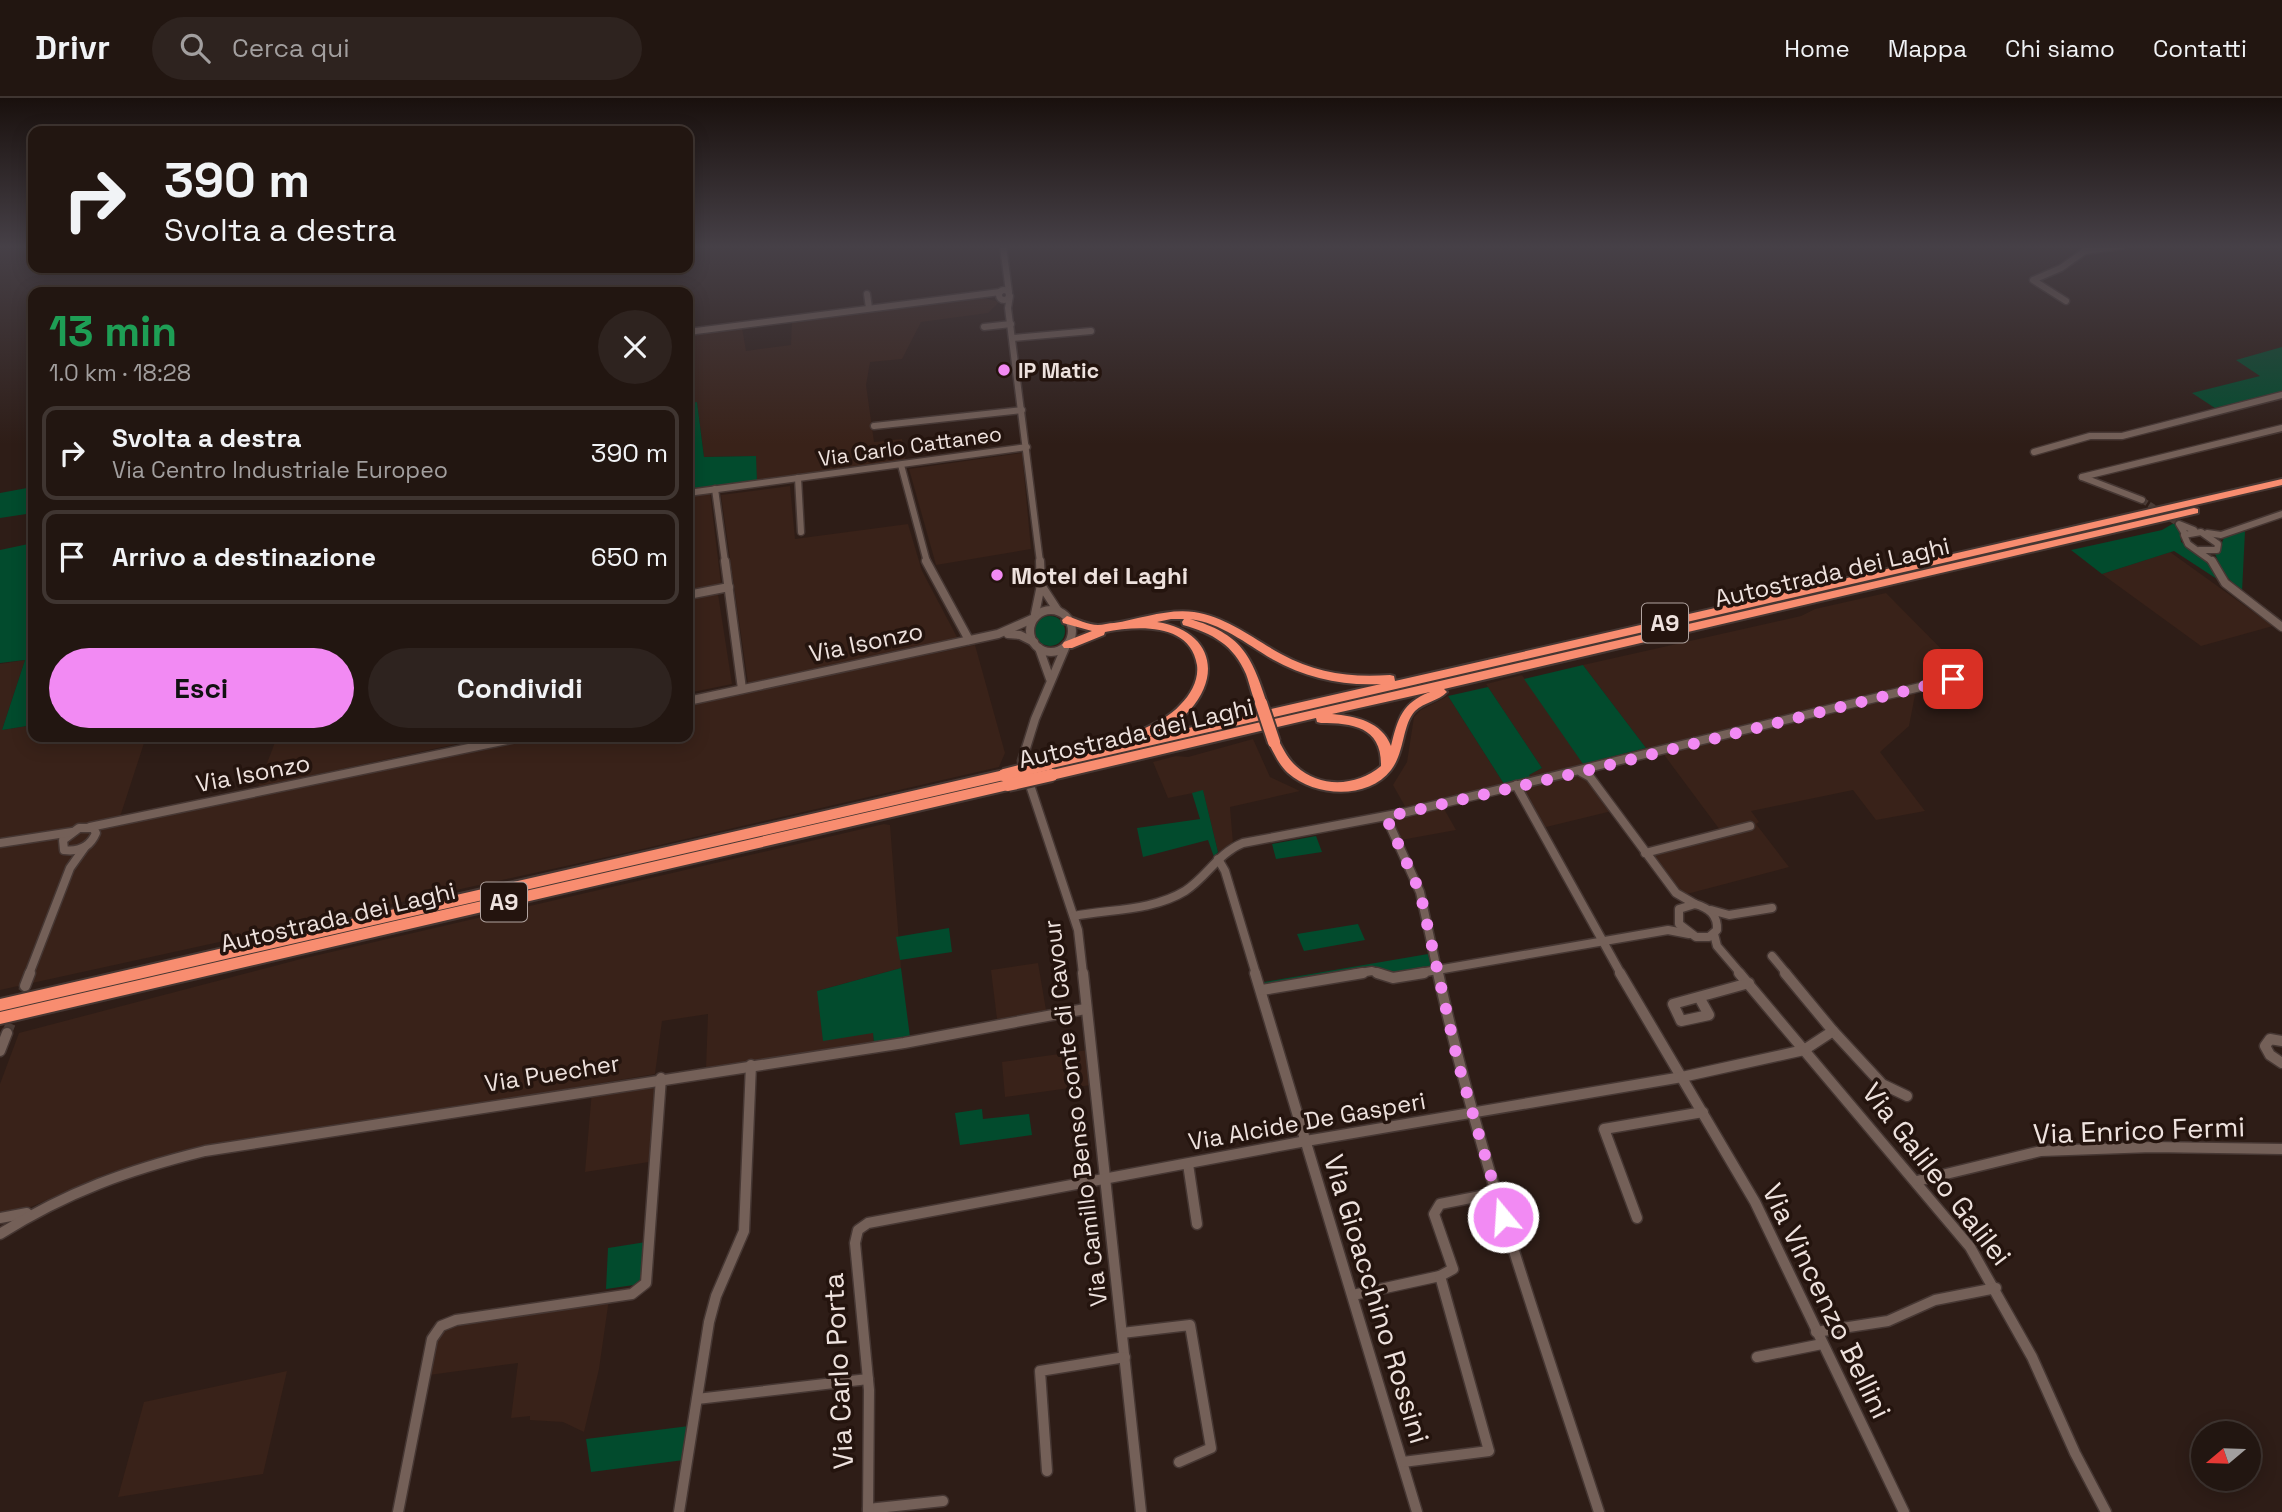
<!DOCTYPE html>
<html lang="it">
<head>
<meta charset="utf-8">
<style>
	:root { --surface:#221611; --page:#2e231f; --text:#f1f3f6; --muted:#a29f9f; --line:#3f3531; --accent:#f28af3 }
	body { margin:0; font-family:"Space Grotesk",sans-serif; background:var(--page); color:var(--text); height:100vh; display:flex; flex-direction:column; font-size:26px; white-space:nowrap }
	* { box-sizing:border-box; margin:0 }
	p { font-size:23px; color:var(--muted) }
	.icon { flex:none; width:38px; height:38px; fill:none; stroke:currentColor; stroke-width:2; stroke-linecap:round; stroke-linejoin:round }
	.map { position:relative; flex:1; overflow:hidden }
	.drawer { position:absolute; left:28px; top:189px; width:665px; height:455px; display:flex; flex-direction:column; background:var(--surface); border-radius:14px; box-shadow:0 4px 18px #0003,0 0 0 2px var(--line) }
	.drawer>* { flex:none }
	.hud { position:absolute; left:28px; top:28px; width:665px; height:147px; border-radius:14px; box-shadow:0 4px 18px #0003,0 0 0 2px var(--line); background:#221611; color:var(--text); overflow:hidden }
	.needle { width:46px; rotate:251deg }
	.fabs { position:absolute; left:2191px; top:1323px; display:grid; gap:14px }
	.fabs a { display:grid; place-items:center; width:70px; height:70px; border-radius:50%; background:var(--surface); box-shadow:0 4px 18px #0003,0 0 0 2px var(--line); font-size:35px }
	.pin { position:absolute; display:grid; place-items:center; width:60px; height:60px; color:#fff; margin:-30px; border-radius:14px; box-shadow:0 4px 10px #0006 }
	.me { position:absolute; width:77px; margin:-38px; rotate:342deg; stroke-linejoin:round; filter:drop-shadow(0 0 5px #0008) }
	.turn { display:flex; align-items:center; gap:24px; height:147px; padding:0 21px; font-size:32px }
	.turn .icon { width:91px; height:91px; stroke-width:2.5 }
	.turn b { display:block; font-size:49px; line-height:60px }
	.round { display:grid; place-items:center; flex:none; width:74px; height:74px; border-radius:37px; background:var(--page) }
	.headline { display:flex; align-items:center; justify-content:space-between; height:119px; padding:0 21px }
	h1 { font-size:42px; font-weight:700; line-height:52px; color:#1e9e55 }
	.primary-button { display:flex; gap:14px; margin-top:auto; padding:14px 21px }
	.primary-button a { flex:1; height:80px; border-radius:42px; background:var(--accent); color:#111; font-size:28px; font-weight:700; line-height:80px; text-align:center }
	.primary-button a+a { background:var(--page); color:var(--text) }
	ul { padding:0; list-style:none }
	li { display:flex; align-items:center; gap:21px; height:94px; margin:0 14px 10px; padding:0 7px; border:4px solid var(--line); border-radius:14px }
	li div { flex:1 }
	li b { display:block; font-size:26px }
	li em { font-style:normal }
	header { display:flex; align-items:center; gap:42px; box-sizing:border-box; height:98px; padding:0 35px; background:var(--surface); border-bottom:2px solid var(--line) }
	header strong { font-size:33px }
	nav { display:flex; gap:38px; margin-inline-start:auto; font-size:24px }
	.search { width:490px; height:63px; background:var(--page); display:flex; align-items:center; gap:18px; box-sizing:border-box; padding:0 24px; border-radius:38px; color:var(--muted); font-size:26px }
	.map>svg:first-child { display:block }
</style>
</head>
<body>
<header>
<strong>Drivr</strong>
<div class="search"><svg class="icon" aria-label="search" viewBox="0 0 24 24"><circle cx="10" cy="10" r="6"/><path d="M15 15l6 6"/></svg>Cerca qui</div>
<nav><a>Home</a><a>Mappa</a><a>Chi siamo</a><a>Contatti</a></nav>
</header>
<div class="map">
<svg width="2282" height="1414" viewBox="0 0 2282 1414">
	<rect width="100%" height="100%" fill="#2e1d17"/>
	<g fill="#392219">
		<polygon points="981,199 999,204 988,215 921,224 902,261 870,264 866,287 874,344 902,341 906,363 757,383 755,358 704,359 697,304 688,305 688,236 742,230 746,253 791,247 792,224"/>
		<polygon points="1022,355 1031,451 936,467 909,371"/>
		<polygon points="790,388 795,441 908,426 922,473 958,541 748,585 721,397"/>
		<polygon points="710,395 721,486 688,492 688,398"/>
		<polygon points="2170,454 2273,528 2201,548 2102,476"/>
		<polygon points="1886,495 1972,582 1951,579 1870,596 1649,654 1583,567 1801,518 1815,511"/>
		<polygon points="718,496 732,586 688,595 688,501"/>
		<polygon points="975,547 1005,655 999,669 625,755 0,892 0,566 25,562 2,632 33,627 33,639 146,639 118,725 539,639 688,639 688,607"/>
		<polygon points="1522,577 1587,671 1534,684 1529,677 1542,670 1486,586"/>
		<polygon points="1916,592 1909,628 1880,654 1925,713 1876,722 1853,692 1751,713 1759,724 1756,726 1789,769 1683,797 1642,749 1656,749 1720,732 1662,654"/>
		<polygon points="1448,598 1504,686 1406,710 1393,687 1407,664 1414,619 1421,612"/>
		<polygon points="277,639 489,639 258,689"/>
		<polygon points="1253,641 1270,679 1300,693 1230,709 1233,745 1218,754 1203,693 1168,700 1153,664 1176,658 1188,659"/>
		<polygon points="1581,675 1588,680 1612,713 1542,730 1519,691"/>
		<polygon points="1443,709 1456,732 1401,742 1391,722"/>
		<polygon points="884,726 890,727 901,870 817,893 873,935 874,945 706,971 708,916 662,923 655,976 166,1058 106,1076 24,1112 0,1116 0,986 19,935 301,861"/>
		<polygon points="1038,865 1046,912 997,921 991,872"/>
		<polygon points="1088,952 1091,987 1005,999 1002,964"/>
		<polygon points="660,981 655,1063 585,1074 592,992"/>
		<polygon points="609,1201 599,1271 584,1334 563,1324 530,1322 530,1318 511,1320 518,1265 429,1277 438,1237 444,1231 459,1225"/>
		<polygon points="287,1273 263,1376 118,1399 144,1304"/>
	</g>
	<g fill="#024b2d">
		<polygon points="2282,249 2282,296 2218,312 2192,295 2260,278 2236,262"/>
		<polygon points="697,304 704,359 756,358 757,383 688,392 688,305"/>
		<polygon points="33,379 33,415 0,420 0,395 27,390"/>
		<polygon points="2174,425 2180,433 2181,444 2208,461 2220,483 2174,453 2102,476 2071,452 2162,432"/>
		<polygon points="2245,433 2242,494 2224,476 2215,456 2219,454 2224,439"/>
		<polygon points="33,445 33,552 28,569 33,569 33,627 2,632 25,562 0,565 0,452"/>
		<circle cx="1050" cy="533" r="15"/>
		<polygon points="1583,567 1646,650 1583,666 1524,581"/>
		<polygon points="1488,589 1542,670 1529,677 1531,680 1504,686 1448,598"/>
		<polygon points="1203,692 1218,754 1214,759 1208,742 1143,759 1137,730 1200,721 1192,695"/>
		<polygon points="1316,738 1322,754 1276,761 1272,746"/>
		<polygon points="1358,826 1365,842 1304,853 1297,836"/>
		<polygon points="949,830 952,854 900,862 896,839"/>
		<polygon points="1428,856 1433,876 1373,875 1267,893 1264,884"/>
		<polygon points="901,870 910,939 874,945 873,935 823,943 817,893"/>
		<polygon points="982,1011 983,1021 1029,1016 1032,1037 960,1047 955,1015"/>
		<polygon points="646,1144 641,1182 634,1187 606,1191 608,1150"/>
		<polygon points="689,1328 684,1362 591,1374 586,1341"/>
	</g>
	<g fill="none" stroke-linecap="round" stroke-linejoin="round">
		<polyline stroke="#4b3b35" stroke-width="6" stroke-dasharray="6 2.5" stroke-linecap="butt" points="2142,402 2179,426"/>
		<polyline stroke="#4b3b35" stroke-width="10" stroke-dasharray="10 5" stroke-linecap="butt" points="7,935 25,888"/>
		<defs>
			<g id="minor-far2">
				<polyline points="1003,148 1009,194"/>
				<circle cx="1004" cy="197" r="5"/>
				<polyline points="867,196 869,210"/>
				<polyline points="1010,198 1008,210 1040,464"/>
				<polyline points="2066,203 2033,182 2061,170 2085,153 2122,148"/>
				<polyline points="984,229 1011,226"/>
				<polyline points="688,234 1000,194"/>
				<polyline points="1013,240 1091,233"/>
				<polyline points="874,328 1022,312"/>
				<polyline points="2034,354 2090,338 2122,338 2282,297"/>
				<polyline points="901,367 927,464"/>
				<polyline points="2082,379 2282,330"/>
				<polyline points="2082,379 2142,402"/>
				<polyline points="798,380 801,434"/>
				<polyline points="715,391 725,464"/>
				<polyline points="688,395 1027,349"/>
				<polyline points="2207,435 2221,437 2282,416"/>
				<polyline points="2185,436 2179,426 2194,432"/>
				<polyline points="2199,452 2217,452 2218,446 2201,434 2184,437 2188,446 2213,464"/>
			</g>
			<g id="minor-far1">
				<polyline points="725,463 742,591"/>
				<polyline points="926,463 969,542"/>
				<polyline points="2212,463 2225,485 2282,529"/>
				<polyline points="1041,487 1058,513"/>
				<polyline points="688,497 729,489"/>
				<circle cx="1051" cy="533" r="21"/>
				<polyline points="1035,516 1041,487 1040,463"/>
				<polyline points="1008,536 1020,537 1034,544"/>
				<polyline points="1039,550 1050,581"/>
				<polyline points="1065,550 1035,621 1022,663 1078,832 1083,876"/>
				<polyline points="688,603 998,536 1032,521"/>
				<polyline points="1581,674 1590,679 1676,795 1695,806"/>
				<polyline points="1516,687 1621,876"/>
				<polyline points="1386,719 1420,794 1438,876"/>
				<polyline points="90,729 521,639"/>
				<path d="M 79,730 L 93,730 L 96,735 C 90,749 79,754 64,752 L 63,742 Z"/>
				<polyline points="0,745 72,734"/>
				<polyline points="1645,755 1750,728"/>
				<polyline points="1218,761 1225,773 1256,876"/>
				<path d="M 1695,806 C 1709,810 1718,817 1717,832 L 1709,839 L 1696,839 L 1679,826 L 1679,811 Z"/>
				<polyline points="1711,812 1729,817 1772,810"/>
				<path d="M 1074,818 C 1110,811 1152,813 1185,793 C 1207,779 1218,755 1243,745 L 1407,714 L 1953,581"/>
				<polyline points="1714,836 1717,848 1741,876"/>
				<polyline points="1772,858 1787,876"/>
				<polyline points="29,876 70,770 85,749"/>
				<polyline points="1353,876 1372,873 1382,876"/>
				<polyline points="1414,876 1668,832 1689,836"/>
			</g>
			<g id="minor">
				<polyline points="1083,875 1141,1414"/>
				<polyline points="1255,875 1417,1414"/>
				<polyline points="1377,875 1393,880 1424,875"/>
				<path d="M 1438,875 C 1478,1058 1541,1235 1599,1414"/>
				<polyline points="1620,875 1755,1104 1904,1414"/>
				<polyline points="1739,875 1970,1149 2032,1259 2075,1355 2106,1414"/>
				<polyline points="25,888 30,875"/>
				<polyline points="1262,892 1363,875"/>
				<polyline points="1699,899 1709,917 1681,923 1673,906 1749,885"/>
				<polyline points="1833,933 1882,986 1907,998"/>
				<polyline points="2282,943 2270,941 2265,948 2270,957 2282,965"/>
				<polyline points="0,953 7,935"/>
				<polyline points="1188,1066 1197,1126"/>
				<polyline points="1917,1083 2041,1053 2152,1049 2282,1051"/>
				<polyline points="0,1120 27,1115"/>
				<polyline points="1637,1120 1604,1031 1703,1014"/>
				<path d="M 0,1136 C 67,1094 128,1072 205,1053 L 904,945 L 1085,911"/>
				<polyline points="1353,1197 1440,1178"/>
				<polyline points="1816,1234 1888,1223 1935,1202 1996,1190"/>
				<polyline points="1122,1235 1190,1227 1211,1350 1179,1364"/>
				<polyline points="1757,1259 1822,1246"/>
				<polyline points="697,1301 868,1281"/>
				<polyline points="1403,1364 1489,1353 1440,1178 1453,1171 1434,1116 1440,1106 1496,1095"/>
				<polyline points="1047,1373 1040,1273 1125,1259"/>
				<polyline points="868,1411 943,1403"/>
				<polyline points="398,1414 432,1241 441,1228 456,1222 632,1196 646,1185 661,980"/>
				<polyline points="679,1414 709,1224 716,1198 744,1133 751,967"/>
				<polyline points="868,1414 869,1292 855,1145 858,1132 868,1125 1306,1043 1682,979 1804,952 1833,933 1785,875"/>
			</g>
			<g id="highway">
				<path d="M 2282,381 L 2282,387 L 1048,671 L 1042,666 L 1048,661 L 1136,641 L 1133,638 L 1135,635 C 1151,627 1169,620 1181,606 C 1191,596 1199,581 1197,567 C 1190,524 1137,528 1105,534 L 1104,537 L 1072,550 L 1064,550 L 1062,547 L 1064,544 L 1092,533 L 1063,525 L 1062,522 L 1067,518 C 1077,521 1088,527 1098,527 C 1103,527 1109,525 1114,525 C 1139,521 1169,510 1194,514 C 1227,519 1252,540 1281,556 C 1316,575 1350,580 1390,577 L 1394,578 L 1395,583 ZM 1171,521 L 1184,521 L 1182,524 L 1183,527 C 1212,535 1234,547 1246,576 C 1250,587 1252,598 1257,608 L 1261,609 L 1267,605 C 1251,556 1241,536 1190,521 C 1221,525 1245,545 1272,561 C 1306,580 1342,588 1381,586 L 1149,639 C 1164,632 1179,624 1190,612 C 1224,573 1208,532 1157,524 Z"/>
				<path d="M 2194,410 L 2198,411 L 2198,415 L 1444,591 L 1447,594 C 1439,603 1424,604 1415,613 C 1402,627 1405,654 1391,672 C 1368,702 1315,699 1288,675 C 1279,667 1274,655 1268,644 L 1274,640 L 1278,641 C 1283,651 1288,661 1296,668 C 1321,691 1357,688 1381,668 C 1382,629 1353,625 1321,625 L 1317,624 L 1316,620 L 1052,682 L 1046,677 L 1052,672 ZM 1430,594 C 1402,605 1398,620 1391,648 C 1382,624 1356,618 1332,616 Z"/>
				<polygon points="1004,672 1010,677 1004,682 0,913 0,901"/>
				<polygon points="1008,682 1012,684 1014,687 1012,690 1008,692 0,926 0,914"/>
			</g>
		</defs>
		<use href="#minor-far2" stroke="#463733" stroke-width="9"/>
		<use href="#minor-far1" stroke="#463733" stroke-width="11"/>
		<use href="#minor" stroke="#463733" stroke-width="13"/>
		<use href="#highway" stroke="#463733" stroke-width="4"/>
		<use href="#minor-far2" stroke="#746058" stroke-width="6"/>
		<use href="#minor-far1" stroke="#746058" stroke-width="8"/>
		<use href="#minor" stroke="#746058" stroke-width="10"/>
		<use href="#highway" fill="#f88d70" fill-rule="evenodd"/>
		<defs>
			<g id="highway-bridge">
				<polyline points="1261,605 1274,644"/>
				<polyline points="1004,677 1048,666"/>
				<polyline points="1008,687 1052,677"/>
			</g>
		</defs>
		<use href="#highway-bridge" stroke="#463733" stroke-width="16" stroke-linecap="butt"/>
		<use href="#highway-bridge" stroke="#f88d70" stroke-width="12"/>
	</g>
	<linearGradient id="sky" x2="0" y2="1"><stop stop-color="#19100d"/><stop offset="0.43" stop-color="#464047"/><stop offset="1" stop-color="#464047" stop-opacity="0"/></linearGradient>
	<rect width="2282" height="346" fill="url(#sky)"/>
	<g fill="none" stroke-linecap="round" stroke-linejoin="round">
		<polyline stroke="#f28af3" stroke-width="12" stroke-dasharray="0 21.6" points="1503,1119 1458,965 1420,794 1386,719 1581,674 1953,581"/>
	</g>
	<g fill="#f28af3" stroke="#24140e" stroke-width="2.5">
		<circle cx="1004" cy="272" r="7"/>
		<circle cx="997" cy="477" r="7"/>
	</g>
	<g text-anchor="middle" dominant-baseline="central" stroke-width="7" stroke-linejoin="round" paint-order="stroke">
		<g font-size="21" font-weight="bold" fill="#eee2de" stroke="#24140e" text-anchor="start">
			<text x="1018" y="272">IP Matic</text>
		</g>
		<g font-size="21" fill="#eee2de" stroke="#24140e">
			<text transform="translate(910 348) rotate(-8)">Via Carlo Cattaneo</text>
		</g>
		<g fill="#24140e" stroke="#b1a4a0" stroke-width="2">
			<rect x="1642" y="505.5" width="46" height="39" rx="5"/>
			<rect x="481" y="784.5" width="46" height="39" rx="5"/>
		</g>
		<g font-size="23" font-weight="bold" fill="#eee2de">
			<text x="1665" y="525">A9</text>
			<text x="504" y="804">A9</text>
		</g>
		<g font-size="24" fill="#eee2de" stroke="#24140e">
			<text transform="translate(1832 474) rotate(-13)">Autostrada dei Laghi</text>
			<text transform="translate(866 544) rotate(-12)">Via Isonzo</text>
			<text transform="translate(1136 635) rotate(-13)">Autostrada dei Laghi</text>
			<text transform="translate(253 675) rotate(-11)">Via Isonzo</text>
			<text transform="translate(338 819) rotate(-13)">Autostrada dei Laghi</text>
			<text transform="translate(552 975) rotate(-9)">Via Puecher</text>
			<text transform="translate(1075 1015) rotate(-97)">Via Camillo Benso conte di Cavour</text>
			<text transform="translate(1307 1023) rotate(-10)">Via Alcide De Gasperi</text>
		</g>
		<g font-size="24" font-weight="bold" fill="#eee2de" stroke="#24140e" text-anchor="start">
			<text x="1011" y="477">Motel dei Laghi</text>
		</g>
		<g font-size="28" fill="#eee2de" stroke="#24140e">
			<text transform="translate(2139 1032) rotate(-2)">Via Enrico Fermi</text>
			<text transform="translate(1937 1076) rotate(52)">Via Galileo Galilei</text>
			<text transform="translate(1377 1201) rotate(73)">Via Gioacchino Rossini</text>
			<text transform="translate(1827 1203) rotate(64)">Via Vincenzo Bellini</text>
			<text transform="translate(838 1273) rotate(-93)">Via Carlo Porta</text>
		</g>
	</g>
</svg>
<div class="fabs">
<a><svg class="needle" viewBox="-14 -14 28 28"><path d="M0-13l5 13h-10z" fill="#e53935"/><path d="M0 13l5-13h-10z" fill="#a29f9f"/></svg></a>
</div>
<div class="pin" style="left:1953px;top:581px;background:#d93025"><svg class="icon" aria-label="arrive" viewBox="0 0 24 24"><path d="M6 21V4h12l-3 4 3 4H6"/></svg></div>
<svg class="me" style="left:1503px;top:1119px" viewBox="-20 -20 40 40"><circle r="17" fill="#f28af3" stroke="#fff" stroke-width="3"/><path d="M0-11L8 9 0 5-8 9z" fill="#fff"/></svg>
<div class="hud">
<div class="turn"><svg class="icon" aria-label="right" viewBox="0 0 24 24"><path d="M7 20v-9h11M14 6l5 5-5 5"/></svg><div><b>390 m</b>Svolta a destra</div></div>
</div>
<section class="drawer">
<div class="headline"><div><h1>13 min</h1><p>1.0 km · 18:28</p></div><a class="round"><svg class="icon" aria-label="close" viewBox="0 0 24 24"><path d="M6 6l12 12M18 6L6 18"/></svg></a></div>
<ul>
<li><svg class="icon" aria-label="right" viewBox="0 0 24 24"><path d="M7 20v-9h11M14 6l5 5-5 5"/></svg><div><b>Svolta a destra</b><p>Via Centro Industriale Europeo</p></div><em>390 m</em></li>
<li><svg class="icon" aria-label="arrive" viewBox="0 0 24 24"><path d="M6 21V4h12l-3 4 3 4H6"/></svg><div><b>Arrivo a destinazione</b></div><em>650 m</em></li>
</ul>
<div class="primary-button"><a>Esci</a><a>Condividi</a></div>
</section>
</div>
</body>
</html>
